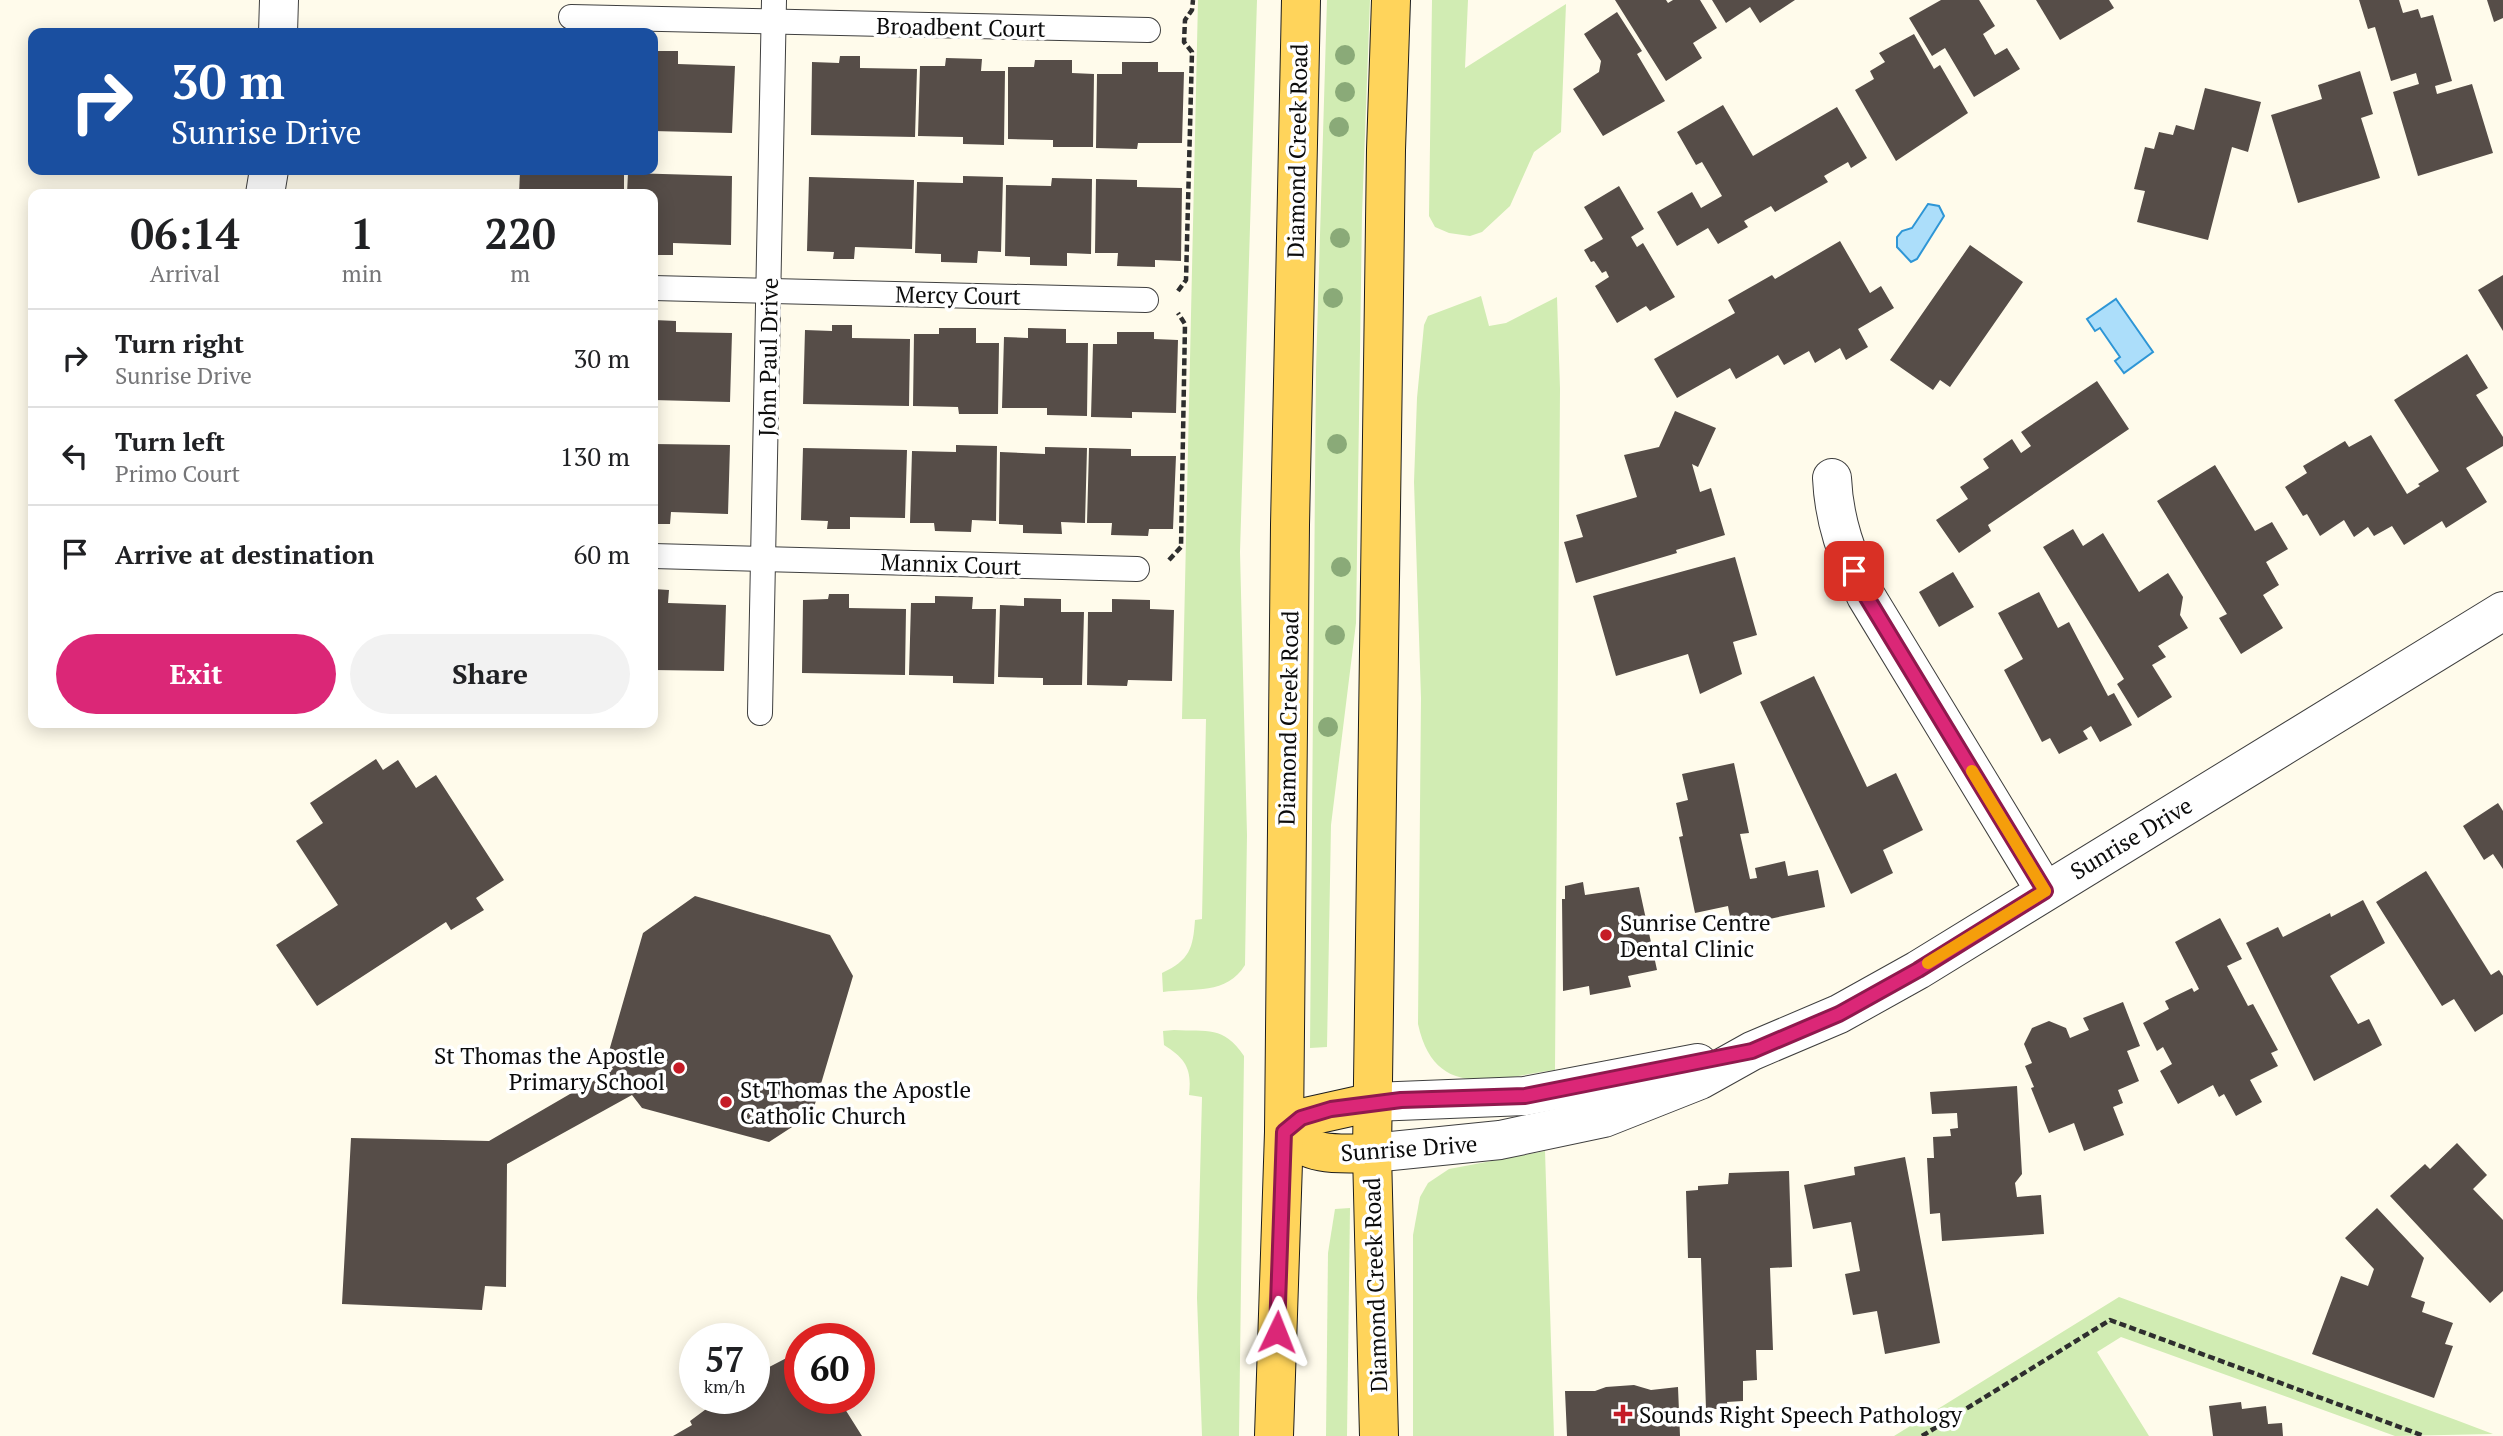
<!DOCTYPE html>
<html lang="en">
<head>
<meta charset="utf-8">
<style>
	:root { --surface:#fff; --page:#f2f2f2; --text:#202124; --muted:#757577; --line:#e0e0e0; --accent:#db2777 }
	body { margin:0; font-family:"PT Serif",serif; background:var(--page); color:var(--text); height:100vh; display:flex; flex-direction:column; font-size:26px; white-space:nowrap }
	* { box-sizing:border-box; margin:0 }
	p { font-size:23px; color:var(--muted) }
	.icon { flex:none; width:38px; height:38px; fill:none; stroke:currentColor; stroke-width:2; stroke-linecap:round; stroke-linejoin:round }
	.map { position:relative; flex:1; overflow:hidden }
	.drawer { position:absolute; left:28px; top:189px; width:630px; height:539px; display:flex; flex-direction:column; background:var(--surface); border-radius:14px; box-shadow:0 4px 18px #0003 }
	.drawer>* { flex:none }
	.top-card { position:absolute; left:28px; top:28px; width:630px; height:147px; border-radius:14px; box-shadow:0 4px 18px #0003; background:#1a4fa0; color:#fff; overflow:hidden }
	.speed { position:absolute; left:679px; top:1323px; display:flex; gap:14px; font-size:35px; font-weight:700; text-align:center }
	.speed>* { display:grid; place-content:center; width:91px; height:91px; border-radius:50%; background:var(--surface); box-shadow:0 4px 18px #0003; line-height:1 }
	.speed small { font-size:18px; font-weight:400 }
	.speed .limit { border:10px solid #d22; background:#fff; color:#111 }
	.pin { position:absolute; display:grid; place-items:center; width:60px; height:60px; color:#fff; margin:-30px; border-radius:14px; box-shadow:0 4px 10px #0006 }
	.me { position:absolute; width:77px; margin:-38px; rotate:2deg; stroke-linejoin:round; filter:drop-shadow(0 0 5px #0008) }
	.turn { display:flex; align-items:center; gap:24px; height:147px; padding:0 28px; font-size:32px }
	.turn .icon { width:91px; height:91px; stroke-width:2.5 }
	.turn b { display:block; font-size:49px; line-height:60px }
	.eta { display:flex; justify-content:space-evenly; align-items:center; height:119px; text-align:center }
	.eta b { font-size:42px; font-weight:700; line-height:49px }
	.cta { display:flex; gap:14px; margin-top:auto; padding:14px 28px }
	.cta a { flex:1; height:80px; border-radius:42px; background:var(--accent); color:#fff; font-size:28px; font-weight:700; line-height:80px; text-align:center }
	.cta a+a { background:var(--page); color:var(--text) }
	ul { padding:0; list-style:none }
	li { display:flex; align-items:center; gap:21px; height:98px; padding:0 28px; border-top:2px solid var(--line) }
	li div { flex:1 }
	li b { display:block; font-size:26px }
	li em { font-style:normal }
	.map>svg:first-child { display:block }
</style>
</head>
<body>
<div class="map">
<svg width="2503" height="1436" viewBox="0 0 2503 1436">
	<rect width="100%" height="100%" fill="#fffbeb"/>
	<g fill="#d1ecb3">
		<path d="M 1198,0 L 1257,0 L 1240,552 L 1247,835 L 1245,965 C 1227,995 1193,988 1163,992 L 1162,973 C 1190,960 1193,948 1195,920 L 1202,919 L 1206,719 L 1182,719 Z"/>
		<polygon points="1327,0 1370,0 1362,214 1356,623 1331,825 1327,1047 1310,1048 1316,370"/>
		<polygon points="1432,0 1468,0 1465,68 1566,4 1561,132 1534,152 1510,206 1482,232 1470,236 1449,233 1435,227 1429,216"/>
		<path d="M 1481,296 L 1489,326 L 1506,323 L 1557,297 L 1560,389 L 1555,1070 C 1495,1078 1435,1102 1418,1024 L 1421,698 L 1414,482 L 1417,398 L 1424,325 L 1428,316 Z"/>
		<path d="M 1174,1030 C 1208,1032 1223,1025 1244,1056 L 1239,1436 L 1202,1436 L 1197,1298 L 1202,1097 L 1189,1095 C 1192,1069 1186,1059 1164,1045 L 1163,1031 Z"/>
		<polygon points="1545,1151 1554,1436 1413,1436 1413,1235 1420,1197 1428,1183 1449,1169"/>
		<polygon points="1350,1208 1347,1436 1326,1436 1328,1253 1335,1209"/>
		<polygon points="2119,1297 2456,1420 2493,1434 2395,1436 2121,1337 2097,1352 2149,1436 1894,1436"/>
	</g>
	<g fill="#acdefa" stroke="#2e96d6" stroke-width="2">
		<polygon points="1928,204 1939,206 1944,216 1917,259 1911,262 1897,247 1897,237 1902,231 1912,228"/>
		<polygon points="2116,299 2153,352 2124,373 2115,361 2120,357 2100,328 2095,331 2087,319"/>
	</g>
	<g fill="#564d48">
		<polygon points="1615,0 1666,0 1668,3 1673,0 1700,0 1717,28 1693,43 1702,58 1666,81"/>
		<polygon points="1712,0 1795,0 1760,23 1750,7 1726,23"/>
		<polygon points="1941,0 1979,0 1995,26 1983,34 1995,55 2007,48 2020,69 1974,97 1945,48 1932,56 1909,18"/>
		<polygon points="2036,0 2109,0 2114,8 2060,40"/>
		<polygon points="2359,0 2399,0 2403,13 2418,9 2421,18 2433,15 2452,81 2435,86 2437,94 2472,84 2493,153 2418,176 2393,92 2419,84 2416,73 2391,81 2375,27 2368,29"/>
		<polygon points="2487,0 2503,0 2503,18 2494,22"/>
		<polygon points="1617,12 1642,51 1637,54 1665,101 1603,136 1573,89 1599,72 1601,61 1584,34"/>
		<polygon points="1914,34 1934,69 1940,65 1968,113 1896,161 1855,90 1874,79 1870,71 1885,62 1879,53"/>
		<polygon points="657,51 678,51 678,64 735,66 732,133 653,131 653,58 657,58"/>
		<polygon points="840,56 860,56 860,68 917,69 915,137 811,135 812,62 839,63"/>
		<polygon points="946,58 982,59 981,71 1005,71 1004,145 963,144 963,137 918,136 920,66 945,66"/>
		<polygon points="1035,60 1072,60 1072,73 1094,74 1093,147 1053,147 1053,140 1008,139 1008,67 1034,67"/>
		<polygon points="1122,62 1158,62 1158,72 1184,72 1182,143 1138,143 1137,149 1096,148 1097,74 1122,74"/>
		<polygon points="2360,71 2373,114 2361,118 2380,178 2298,203 2271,115 2322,99 2318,85"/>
		<polygon points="2205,88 2261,102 2248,152 2232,147 2208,240 2137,222 2145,191 2134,189 2145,147 2154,149 2159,132 2173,135 2176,125 2194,130"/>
		<polygon points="1723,105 1753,156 1837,107 1867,158 1851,168 1848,162 1824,176 1828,182 1775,212 1771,206 1744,221 1748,227 1718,244 1708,228 1677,246 1657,212 1692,192 1701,208 1722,196 1702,162 1696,165 1677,132"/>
		<polygon points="520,171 624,174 624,194 519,194"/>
		<polygon points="628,173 732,176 731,245 673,243 673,255 653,255 653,194 627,194"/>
		<polygon points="963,176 1003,177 1001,252 978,251 977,263 941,262 941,254 915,253 917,182 963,183"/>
		<polygon points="809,177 914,180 912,249 855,247 854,259 833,259 834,252 807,251"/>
		<polygon points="1052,178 1092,179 1091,254 1067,253 1067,266 1030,265 1030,257 1005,256 1006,185 1051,186"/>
		<polygon points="1096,179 1137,180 1137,187 1182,188 1181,261 1155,260 1155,267 1117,266 1118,253 1095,253"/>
		<polygon points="1619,186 1644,229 1631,237 1637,247 1643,243 1675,297 1650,311 1646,306 1617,323 1595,286 1609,277 1606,271 1602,273 1594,261 1591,262 1584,250 1603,239 1584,207"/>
		<polygon points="1840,241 1870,293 1881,286 1894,308 1858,329 1868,347 1846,360 1840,348 1815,363 1809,351 1784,365 1778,355 1736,379 1730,368 1677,398 1654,359 1735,313 1728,300 1772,275 1775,279"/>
		<polygon points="1970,245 2023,282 1950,387 1940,380 1933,390 1890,360"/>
		<polygon points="2503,275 2503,331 2478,290"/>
		<polygon points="654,320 676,321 676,332 732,333 730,402 653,400"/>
		<polygon points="832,325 852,325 852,338 910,339 909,406 803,404 805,330 832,331"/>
		<polygon points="939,328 976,328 976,343 999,343 998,414 959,414 958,407 913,406 914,334 939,334"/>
		<polygon points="1028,328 1066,329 1066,343 1088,343 1087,416 1047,415 1047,408 1002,408 1004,337 1028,338"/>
		<polygon points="1117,332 1154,332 1154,339 1178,340 1176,413 1132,412 1132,418 1091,417 1093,344 1117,344"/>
		<polygon points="2467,354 2488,388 2476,395 2503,437 2503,446 2466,468 2487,502 2446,528 2442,521 2404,545 2392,526 2374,536 2368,527 2354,537 2344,520 2320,536 2307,514 2303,516 2285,487 2307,473 2303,466 2345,441 2349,447 2371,435 2407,494 2420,486 2418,484 2439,471 2394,400"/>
		<polygon points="2097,381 2129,429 1988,525 1991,531 1959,553 1936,520 1968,499 1960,487 1989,468 1983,459 2012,439 2021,453 2031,446 2021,432"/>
		<polygon points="1675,411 1716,428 1698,467 1692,464 1700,492 1711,488 1725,535 1676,550 1677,553 1576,583 1564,542 1583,537 1576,515 1637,497 1624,455 1659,447"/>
		<polygon points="653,444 730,445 728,514 671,512 670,524 653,524"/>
		<polygon points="956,445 997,446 996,521 972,520 971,532 935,531 934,523 910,523 912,451 956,452"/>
		<polygon points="1045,447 1087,448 1085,523 1061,522 1062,534 1023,533 1023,525 999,524 1000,452 1045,454"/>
		<polygon points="803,448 907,450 905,518 850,517 850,529 827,529 828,521 801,520"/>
		<polygon points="1089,448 1131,449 1131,456 1176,456 1173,529 1149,529 1148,536 1111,535 1112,523 1087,523"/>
		<polygon points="2215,465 2255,531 2272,522 2288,549 2266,562 2279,585 2263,595 2283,628 2241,654 2219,618 2227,614 2157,501"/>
		<polygon points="2073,529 2083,546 2103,533 2139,592 2168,573 2183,597 2180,615 2188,628 2158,646 2166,657 2152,665 2172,697 2138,718 2117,684 2124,679 2043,547"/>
		<polygon points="1735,557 1757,635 1733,642 1742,674 1700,694 1688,654 1616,676 1593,596"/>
		<polygon points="1953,572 1974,607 1939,627 1919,592"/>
		<polygon points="653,589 669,590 668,603 726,605 724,671 653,670"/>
		<polygon points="2039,592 2058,628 2069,622 2108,696 2114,693 2132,725 2100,742 2091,726 2083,731 2088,739 2059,754 2050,738 2042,742 2004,670 2023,659 1998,613"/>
		<polygon points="829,594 849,594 849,608 906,609 905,675 802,673 803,600 828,599"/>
		<polygon points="935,596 973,597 972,609 996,609 994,684 953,683 953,676 909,675 911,603 935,603"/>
		<polygon points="1024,598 1061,599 1061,612 1084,612 1082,685 1043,685 1043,678 998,677 1000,605 1024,606"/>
		<polygon points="1112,599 1150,600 1150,609 1174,610 1172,681 1128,680 1127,686 1087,685 1088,612 1112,612"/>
		<polygon points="1814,676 1867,787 1896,773 1923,830 1883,850 1893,873 1851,894 1760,702"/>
		<polygon points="376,759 383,770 398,760 416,788 436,775 504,880 476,898 484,910 451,930 446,922 317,1006 276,945 338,905 296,841 323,823 310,803"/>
		<polygon points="1734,763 1749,833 1740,834 1750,879 1757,878 1755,868 1785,861 1788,876 1818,870 1825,907 1732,927 1728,906 1695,913 1679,837 1683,836 1676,803 1688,800 1682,774"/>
		<polygon points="2498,803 2503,811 2503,869 2493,854 2484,860 2463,826"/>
		<polygon points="2426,871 2491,975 2499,970 2503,976 2503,1014 2475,1032 2454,999 2442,1006 2376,902"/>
		<polygon points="1583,882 1585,895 1639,887 1657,970 1628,976 1631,987 1590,995 1589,986 1563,991 1562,899 1565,899 1565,886"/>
		<polygon points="695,896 830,935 853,976 812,1114 769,1142 642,1108 632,1095 507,1164 506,1287 485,1286 482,1310 342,1304 351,1138 489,1141 613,1069 607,1058 643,933"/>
		<polygon points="2363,900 2385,943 2330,976 2358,1024 2369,1019 2382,1045 2314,1081 2246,943 2278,927 2283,937 2330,913 2331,917"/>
		<polygon points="2220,918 2242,959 2227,966 2248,1006 2253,1004 2278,1050 2271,1053 2278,1066 2250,1080 2262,1102 2236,1116 2224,1094 2219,1097 2213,1085 2178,1104 2160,1071 2172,1064 2163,1047 2157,1051 2143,1023 2169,1009 2165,1001 2192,988 2194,992 2199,989 2175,942"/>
		<polygon points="2123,1002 2140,1046 2127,1051 2139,1081 2118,1090 2123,1103 2113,1107 2124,1135 2084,1151 2074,1123 2049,1133 2031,1088 2034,1087 2025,1066 2032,1063 2024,1044 2032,1028 2049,1021 2066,1028 2070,1038 2089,1030 2083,1018"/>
		<polygon points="2017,1086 2022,1174 2015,1183 2017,1197 2041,1195 2044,1234 1942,1241 1940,1213 1930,1214 1927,1158 1934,1158 1933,1137 1951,1136 1950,1129 1958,1128 1957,1113 1932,1114 1930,1092"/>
		<polygon points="2457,1143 2487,1175 2473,1189 2503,1220 2503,1291 2490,1303 2390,1196 2425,1164 2430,1169"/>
		<polygon points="1905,1157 1940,1343 1885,1354 1877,1311 1853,1315 1845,1274 1860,1271 1851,1222 1813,1229 1804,1185 1855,1175 1854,1167"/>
		<polygon points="1789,1171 1792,1267 1770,1268 1773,1350 1756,1350 1757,1380 1743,1381 1743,1401 1727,1402 1728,1409 1706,1409 1701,1258 1688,1258 1686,1191 1698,1190 1698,1186 1728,1184 1729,1173"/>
		<polygon points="2377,1208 2424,1258 2411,1297 2425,1302 2422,1312 2453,1323 2445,1344 2453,1346 2434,1398 2312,1354 2341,1276 2368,1286 2374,1269 2345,1238"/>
		<polygon points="800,1351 800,1398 838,1398 862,1436 673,1436 692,1425 690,1421 721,1398 754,1398 754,1375"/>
		<polygon points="1634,1385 1651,1390 1678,1387 1680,1436 1567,1436 1565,1391 1595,1391 1606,1387"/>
		<polygon points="2241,1402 2242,1409 2266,1406 2268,1424 2282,1423 2283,1436 2213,1436 2209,1406"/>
	</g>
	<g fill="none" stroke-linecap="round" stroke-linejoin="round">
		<defs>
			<g id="lane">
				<polyline points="571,17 1148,30"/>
				<polyline points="653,288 1146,300"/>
				<polyline points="653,556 1137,569"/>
				<polyline points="760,713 774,0"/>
			</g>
			<g id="street">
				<polyline points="278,33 279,0"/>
				<polyline points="265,194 269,170"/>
				<path d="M 1832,478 C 1834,522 1847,556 1866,596 L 2045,891"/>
				<polyline points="1373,1102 1525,1096 1698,1063"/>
				<polyline points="1372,1153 1500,1140 1604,1118 1700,1080 1752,1051 1839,1014 1918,970 2503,611"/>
			</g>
			<g id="primary">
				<polyline points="1284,1132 1301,1118 1373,1102"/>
				<path d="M 1284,1132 C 1311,1157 1337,1154 1372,1153"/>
				<polyline points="1274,1436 1284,1132 1290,525 1301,0"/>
				<polyline points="1379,1436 1372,1153 1386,150 1391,0"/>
			</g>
		</defs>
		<use href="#lane" stroke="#3f3f3f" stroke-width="26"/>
		<use href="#street" stroke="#3f3f3f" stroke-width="40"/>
		<use href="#primary" stroke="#1d1d1d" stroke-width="40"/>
		<g stroke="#2e2e2e" stroke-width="4.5" stroke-dasharray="7 3.5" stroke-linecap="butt">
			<polyline points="1178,291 1186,280 1192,52 1184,42 1185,20 1192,10 1193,0"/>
			<polyline points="1169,560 1181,547 1185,324 1178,313"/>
			<polyline points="1922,1436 2110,1320 2424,1436"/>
		</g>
		<use href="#lane" stroke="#fff" stroke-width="24"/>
		<use href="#street" stroke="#fff" stroke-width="38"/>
		<use href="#primary" stroke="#ffd45b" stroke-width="38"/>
	</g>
	<g fill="#8aaa78">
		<circle cx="1345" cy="55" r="10"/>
		<circle cx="1345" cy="92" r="10"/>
		<circle cx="1339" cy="127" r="10"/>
		<circle cx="1340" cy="238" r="10"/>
		<circle cx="1333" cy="298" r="10"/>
		<circle cx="1337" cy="444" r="10"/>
		<circle cx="1341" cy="567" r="10"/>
		<circle cx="1335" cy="635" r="10"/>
		<circle cx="1328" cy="727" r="10"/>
	</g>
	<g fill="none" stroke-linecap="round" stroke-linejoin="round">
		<defs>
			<polyline id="route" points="1277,1332 1284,1132 1301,1118 1331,1109 1401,1100 1525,1096 1752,1051 1839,1014 1918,970 2045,891 1866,596 1854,571"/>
		</defs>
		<use href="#route" stroke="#8e194d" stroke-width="18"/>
		<use href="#route" stroke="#db2777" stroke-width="12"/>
		<polyline stroke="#f59e0b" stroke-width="12" points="1928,963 2045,891 1972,771"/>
	</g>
	<g fill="#c51b26" stroke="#fff" stroke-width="2.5">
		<circle cx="1606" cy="935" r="7"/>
		<circle cx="679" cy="1068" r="7"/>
		<circle cx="726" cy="1102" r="7"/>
		<path d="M1619.5 1403.5h7v7h7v7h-7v7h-7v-7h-7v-7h7z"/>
	</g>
	<g text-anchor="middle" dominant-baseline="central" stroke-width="7" stroke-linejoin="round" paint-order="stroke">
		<g font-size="23" fill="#0c0c0c" stroke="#fff">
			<text transform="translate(961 27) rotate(1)">Broadbent Court</text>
			<text transform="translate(1297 151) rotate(-89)">Diamond Creek Road</text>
			<text transform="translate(958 295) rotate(1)">Mercy Court</text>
			<text transform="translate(768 357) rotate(-89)">John Paul Drive</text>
			<text transform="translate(951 564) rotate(2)">Mannix Court</text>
			<text transform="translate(1288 718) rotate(-89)">Diamond Creek Road</text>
			<text transform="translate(2131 838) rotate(-31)">Sunrise Drive</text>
			<text transform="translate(1409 1148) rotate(-4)">Sunrise Drive</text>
			<text transform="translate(1375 1285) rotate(-92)">Diamond Creek Road</text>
		</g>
		<g font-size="23" fill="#0c0c0c" stroke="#fff" text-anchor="start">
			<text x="1620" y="922">Sunrise Centre<tspan x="1620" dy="26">Dental Clinic</tspan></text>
			<text x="665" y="1055" text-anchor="end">St Thomas the Apostle<tspan x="665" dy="26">Primary School</tspan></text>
			<text x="740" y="1089">St Thomas the Apostle<tspan x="740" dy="26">Catholic Church</tspan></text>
			<text x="1639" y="1414">Sounds Right Speech Pathology</text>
		</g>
	</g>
</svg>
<div class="speed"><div>57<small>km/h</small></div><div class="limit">60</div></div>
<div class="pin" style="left:1854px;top:571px;background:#d93025"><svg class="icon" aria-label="arrive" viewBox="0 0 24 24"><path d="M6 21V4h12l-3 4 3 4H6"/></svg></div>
<svg class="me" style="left:1277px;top:1332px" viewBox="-20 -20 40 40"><path d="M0-17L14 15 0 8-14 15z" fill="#db2777" stroke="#fff" stroke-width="4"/></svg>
<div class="top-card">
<div class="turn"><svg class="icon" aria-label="right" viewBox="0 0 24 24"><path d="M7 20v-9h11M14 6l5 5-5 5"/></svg><div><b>30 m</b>Sunrise Drive</div></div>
</div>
<section class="drawer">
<div class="eta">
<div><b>06:14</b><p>Arrival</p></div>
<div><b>1</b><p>min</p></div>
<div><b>220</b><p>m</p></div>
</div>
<ul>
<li><svg class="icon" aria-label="right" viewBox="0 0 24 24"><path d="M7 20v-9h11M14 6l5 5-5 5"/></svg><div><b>Turn right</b><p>Sunrise Drive</p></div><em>30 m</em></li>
<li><svg class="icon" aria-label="left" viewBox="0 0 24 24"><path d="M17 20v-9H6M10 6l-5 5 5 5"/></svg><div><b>Turn left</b><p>Primo Court</p></div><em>130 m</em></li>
<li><svg class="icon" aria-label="arrive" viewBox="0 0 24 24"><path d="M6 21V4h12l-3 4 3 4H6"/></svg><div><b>Arrive at destination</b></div><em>60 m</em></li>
</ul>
<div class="cta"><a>Exit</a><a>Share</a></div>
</section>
</div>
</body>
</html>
